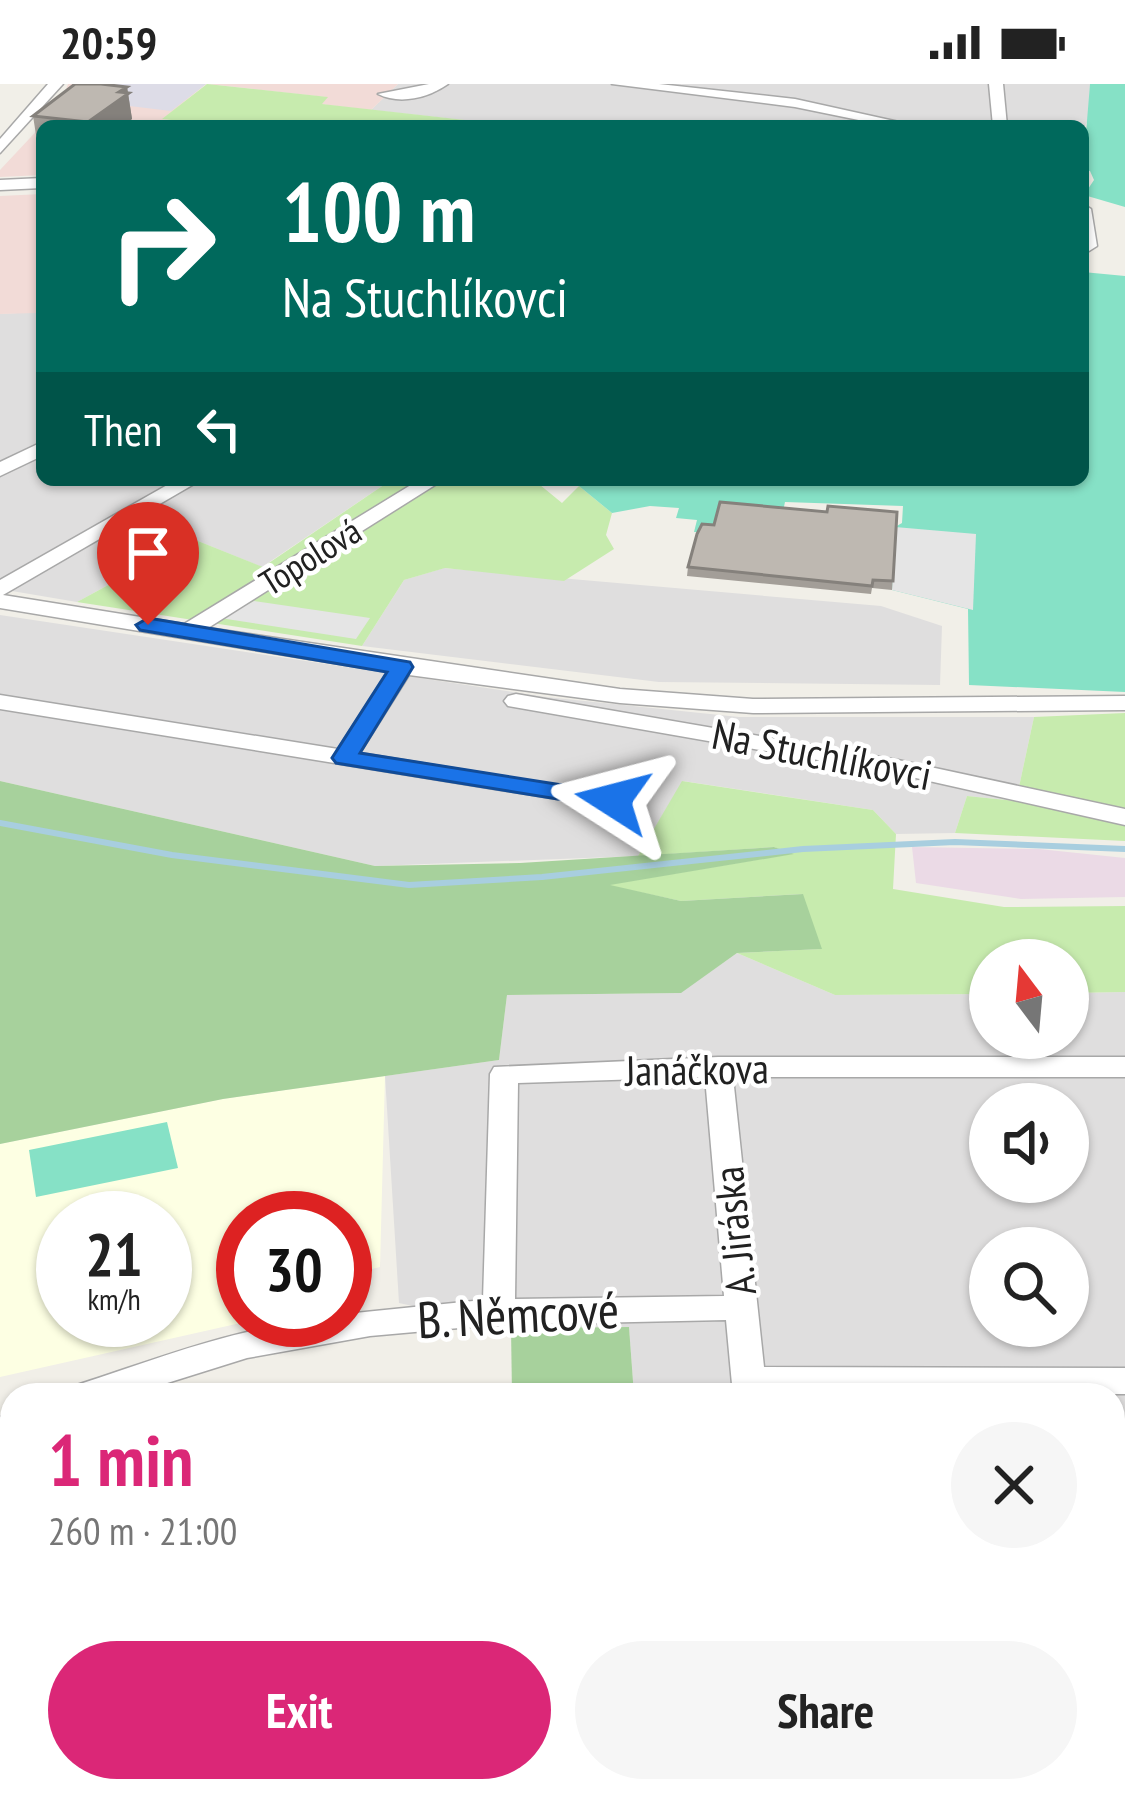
<!DOCTYPE html>
<html lang="en">
<head>
<meta charset="utf-8">
<style>
	:root { --surface:#fff; --page:#f6f6f6; --text:#222; --muted:#767676; --accent:#db2777 }
	body { margin:0; font-family:"PT Sans Narrow",sans-serif; background:var(--page); color:var(--text); height:100vh; display:flex; flex-direction:column; font-size:45px; white-space:nowrap }
	* { box-sizing:border-box; margin:0 }
	p { font-size:39px; color:var(--muted) }
	.icon { flex:none; width:66px; height:66px; fill:none; stroke:currentColor; stroke-width:2; stroke-linecap:round; stroke-linejoin:round }
	.map { position:relative; flex:1; overflow:hidden }
	.panel { position:absolute; left:0px; top:1299px; width:1125px; height:420px; display:flex; flex-direction:column; background:var(--surface); border-radius:36px 36px 0 0; box-shadow:0 3px 9px #0004 }
	.panel>* { flex:none }
	.banner { position:absolute; left:36px; top:36px; width:1053px; height:366px; border-radius:18px; box-shadow:0 3px 9px #0004; background:#00695c; color:#fff; overflow:hidden }
	.needle { width:78px; rotate:344deg }
	.tools { position:absolute; left:969px; top:855px; display:grid; gap:24px }
	.tools a { display:grid; place-items:center; width:120px; height:120px; border-radius:50%; background:var(--surface); box-shadow:0 3px 9px #0004; font-size:60px }
	.speed { position:absolute; left:36px; top:1107px; display:flex; gap:24px; font-size:60px; font-weight:700; text-align:center }
	.speed>* { display:grid; place-content:center; width:156px; height:156px; border-radius:50%; background:var(--surface); box-shadow:0 3px 9px #0004; line-height:1 }
	.speed small { font-size:30px; font-weight:400 }
	.speed .limit { border:18px solid #d22; background:#fff; color:#111 }
	.pin { position:absolute; display:grid; place-items:center; width:102px; height:102px; color:#fff; margin:-123px -51px; border-radius:50% 50% 50% 0; rotate:-45deg; box-shadow:0 0 12px #0007 }
	.pin .icon { rotate:45deg }
	.me { position:absolute; width:132px; margin:-66px; rotate:279deg; stroke-linejoin:round; filter:drop-shadow(0 0 9px #0008) }
	.turn { display:flex; align-items:center; gap:42px; height:252px; padding:0 48px; font-size:54px }
	.turn .icon { width:156px; height:156px; stroke-width:2.5 }
	.turn b { display:block; font-size:84px; line-height:102px }
	.then { display:flex; align-items:center; height:114px; padding:0 48px; background:#0003; gap:24px; font-size:45px }
	.round { display:grid; place-items:center; flex:none; width:126px; height:126px; border-radius:63px; background:var(--page) }
	.overview { display:flex; align-items:center; justify-content:space-between; height:204px; padding:0 48px }
	h1 { font-size:72px; font-weight:700; line-height:90px; color:var(--accent) }
	.button { display:flex; gap:24px; margin-top:auto; padding:24px 48px }
	.button a { flex:1; height:138px; border-radius:72px; background:var(--accent); color:#fff; font-size:48px; font-weight:700; line-height:138px; text-align:center }
	.button a+a { background:var(--page); color:var(--text) }
	.status { display:flex; justify-content:space-between; align-items:center; height:84px; padding:0 60px; background:var(--surface); direction:ltr }
	.status svg { height:33px; fill:currentColor }
	.map>svg:first-child { display:block }
</style>
</head>
<body>
<div class="status"><b>20:59</b><svg viewBox="0 0 49 12"><path d="M0 12V9h3v3zM5 12V6h3v6zM10 12V3h3v9zM15 12V0h3v12zM26 1h20v11H26zM47 4h2v5h-2z"/></svg></div>
<div class="map">
<svg width="1125" height="1719" viewBox="0 0 1125 1719">
	<rect width="100%" height="100%" fill="#f1efe8"/>
	<g fill="#dfdede" fill-rule="evenodd">
		<polygon points="398,0 1090,0 1089,34 1083,46 872,42 856,38 848,42 627,42 548,36 483,38 371,26"/>
		<polygon points="42,157 42,396 391,396 262,483 193,455 77,518 0,505 0,230 36,228"/>
		<polygon points="444,484 881,522 942,542 940,601 659,598 362,562 404,496"/>
		<polygon points="0,531 546,613 739,633 1034,633 1016,717 967,712 955,749 896,750 873,726 683,697 638,772 375,782 0,697"/>
		<path d="M 737,869 L 835,911 L 990,910 L 990,954 L 1068,954 L 1068,909 L 1125,908 L 1125,1431 L 1113,1432 L 1113,1311 L 634,1311 L 629,1243 L 511,1244 L 399,1219 L 385,992 L 499,976 L 507,911 L 680,909 ZM 990,1020 L 1068,1020 L 1068,1098 L 990,1098 ZM 990,1164 L 1068,1164 L 1068,1242 L 990,1242 Z"/>
		<polygon points="0,1400 12,1412 12,1707 662,1707 669,1708 674,1719 4,1719 0,1715"/>
	</g>
	<g fill="#f2dbd7">
		<polygon points="68,0 206,0 163,35 224,42 42,42 42,91 0,93 0,86 60,22"/>
		<polygon points="207,0 398,0 371,26 320,20 326,13"/>
		<polygon points="42,110 36,229 0,230 0,112"/>
	</g>
	<polygon fill="#ebdae6" points="912,763 1039,765 1125,774 1125,813 1021,815 916,799"/>
	<path fill="#fdffe3" fill-rule="evenodd" d="M 385,992 L 380,1183 L 345,1192 L 345,1134 L 243,1134 L 243,1236 L 254,1236 L 0,1293 L 0,1060 L 223,1015 ZM 63,1134 L 165,1134 L 165,1236 L 63,1236 Z"/>
	<g fill="#c7ebae">
		<polygon points="207,0 328,13 322,20 483,38 224,42 162,35"/>
		<polygon points="391,396 534,396 562,419 579,402 612,429 606,451 614,465 564,497 445,484 404,496 362,562 77,518 193,455 263,483"/>
		<polygon points="1125,629 1125,757 955,749 967,712 1016,717 1034,633"/>
		<polygon points="682,697 873,726 896,750 893,805 1004,823 1125,822 1125,908 1068,909 1068,876 990,876 990,910 835,911 737,869 821,865 802,810 681,817 606,801 791,770 774,763 638,772"/>
		<polygon points="1125,1431 1125,1592 1113,1589 1113,1432"/>
	</g>
	<g fill="#a7d19c">
		<polygon points="0,697 375,782 520,779 774,763 794,770 610,801 681,817 803,810 822,865 737,869 681,909 507,911 499,976 223,1015 0,1060"/>
		<polygon points="629,1243 634,1311 512,1311 511,1244"/>
		<polygon points="1113,1589 1125,1592 1125,1698 1112,1719 674,1719 669,1709 662,1707 1113,1707"/>
	</g>
	<g fill="#86e1c6">
		<polygon points="1090,0 1125,0 1125,123 1084,111 1094,96 1090,87 1083,86"/>
		<polygon points="1083,188 1125,192 1125,608 969,601 968,525 892,506 895,443 902,439 903,422 785,418 782,432 713,449 694,448 697,436 676,434 679,424 650,422 612,429 579,402 579,396 1083,396"/>
		<polygon points="167,1038 178,1084 36,1113 29,1066"/>
	</g>
	<g fill="#e5e5e5">
		<polygon points="895,443 976,450 973,526 892,506"/>
		<polygon points="254,517 370,534 356,555 220,534"/>
	</g>
	<polygon fill="#dddce7" points="113,0 206,0 171,27 88,17"/>
	<g fill="none" stroke-linecap="round" stroke-linejoin="round">
		<polyline stroke="#a8cedf" stroke-width="6" points="0,739 172,771 409,801 542,793 803,765 955,758 1125,765"/>
		<defs>
			<g id="minor">
				<polygon points="48,0 63,0 0,69 0,55"/>
				<path d="M 429,0 L 448,0 C 428,14 400,21 378,10 Z"/>
				<polygon points="612,0 659,0 795,15 917,42 888,42 795,23"/>
				<polygon points="989,0 1003,0 1007,42 993,42"/>
				<polygon points="42,94 42,104 0,106 0,96"/>
				<polygon points="1083,120 1091,125 1097,162 1089,167 1083,165"/>
				<polygon points="42,358 42,372 0,392 0,378"/>
				<polygon points="176,396 201,396 3,511 184,540 419,396 443,396 208,544 620,605 753,615 1125,612 1125,626 753,629 620,619 409,591 360,669 622,712 625,717 613,724 0,625 0,611 338,665 388,588 0,524 0,496"/>
				<polygon points="516,610 898,676 1125,725 1125,741 898,690 508,622 504,617 508,612"/>
				<path d="M 718,973 L 1125,973 L 1125,993 L 733,993 L 764,1283 L 1125,1284 L 1125,1310 L 733,1311 L 726,1236 L 493,1241 L 370,1252 L 247,1274 L 129,1311 L 72,1311 L 77,1301 C 164,1273 252,1236 345,1236 L 345,1230 L 483,1216 L 490,990 L 494,983 ZM 705,993 L 724,1212 L 515,1215 L 518,999 Z"/>
				<polygon points="12,1329 12,1358 0,1362 0,1333"/>
				<polygon points="765,1707 805,1707 806,1719 766,1719"/>
			</g>
		</defs>
		<use href="#minor" stroke="#a8a8a8" stroke-width="3"/>
		<use href="#minor" fill="#fff" fill-rule="evenodd"/>
	</g>
	<g fill="#a39e98">
		<polygon points="127,3 132,35 122,42 42,42 42,58 37,57 33,32"/>
		<polygon points="827,428 897,428 892,506 872,504 871,510 687,492 688,483 714,441"/>
	</g>
	<polygon fill="#85817c" points="127,3 132,35 122,42 89,42 88,38"/>
	<g fill="#beb8b1" stroke="#85817c" stroke-width="3">
		<polygon points="75,0 101,0 127,3 119,8 129,9 88,38 33,32"/>
		<polygon points="720,418 827,428 828,422 897,428 893,497 873,496 872,502 688,483 697,450 702,440 714,441"/>
	</g>
	<polygon fill="#1a73e8" stroke="#114b97" stroke-width="3" points="148,534 410,578 413,583 360,669 613,709 626,716 613,724 336,679 332,674 387,588 140,546 136,541"/>
	<g text-anchor="middle" dominant-baseline="central" stroke-width="9" stroke-linejoin="round" paint-order="stroke">
		<g font-size="36" fill="#212121" stroke="#fff">
			<text transform="translate(310 472) rotate(-32)">Topolová</text>
		</g>
		<g font-size="42" fill="#212121" stroke="#fff">
			<text transform="translate(822 670) rotate(11)">Na Stuchlíkovci</text>
			<text transform="translate(697 985) rotate(-1)">Janáčkova</text>
			<text transform="translate(734 1147) rotate(-96)">A. Jiráska</text>
		</g>
		<g font-size="51" fill="#212121" stroke="#fff">
			<text transform="translate(518 1230) rotate(-3)">B. Němcové</text>
		</g>
	</g>
</svg>
<div class="tools">
<a><svg class="needle" viewBox="-14 -14 28 28"><path d="M0-13l5 13h-10z" fill="#e53935"/><path d="M0 13l5-13h-10z" fill="#767676"/></svg></a>
<a><svg class="icon" aria-label="sound" viewBox="0 0 24 24"><path d="M4 9h4l5-4v14l-5-4H4zM17 9q2 3 0 6"/></svg></a>
<a><svg class="icon" aria-label="search" viewBox="0 0 24 24"><circle cx="10" cy="10" r="6"/><path d="M15 15l6 6"/></svg></a>
</div>
<div class="speed"><div>21<small>km/h</small></div><div class="limit">30</div></div>
<div class="pin" style="left:148px;top:541px;background:#d93025"><svg class="icon" aria-label="arrive" viewBox="0 0 24 24"><path d="M6 21V4h12l-3 4 3 4H6"/></svg></div>
<svg class="me" style="left:613px;top:716px" viewBox="-20 -20 40 40"><path d="M0-17L14 15 0 8-14 15z" fill="#1a73e8" stroke="#fff" stroke-width="4"/></svg>
<div class="banner">
<div class="turn"><svg class="icon" aria-label="right" viewBox="0 0 24 24"><path d="M7 20v-9h11M14 6l5 5-5 5"/></svg><div><b>100 m</b>Na Stuchlíkovci</div></div>
<div class="then">Then<svg class="icon" aria-label="left" viewBox="0 0 24 24"><path d="M17 20v-9H6M10 6l-5 5 5 5"/></svg></div>
</div>
<section class="panel">
<div class="overview"><div><h1>1 min</h1><p>260 m · 21:00</p></div><a class="round"><svg class="icon" aria-label="close" viewBox="0 0 24 24"><path d="M6 6l12 12M18 6L6 18"/></svg></a></div>
<div class="button"><a>Exit</a><a>Share</a></div>
</section>
</div>
</body>
</html>
